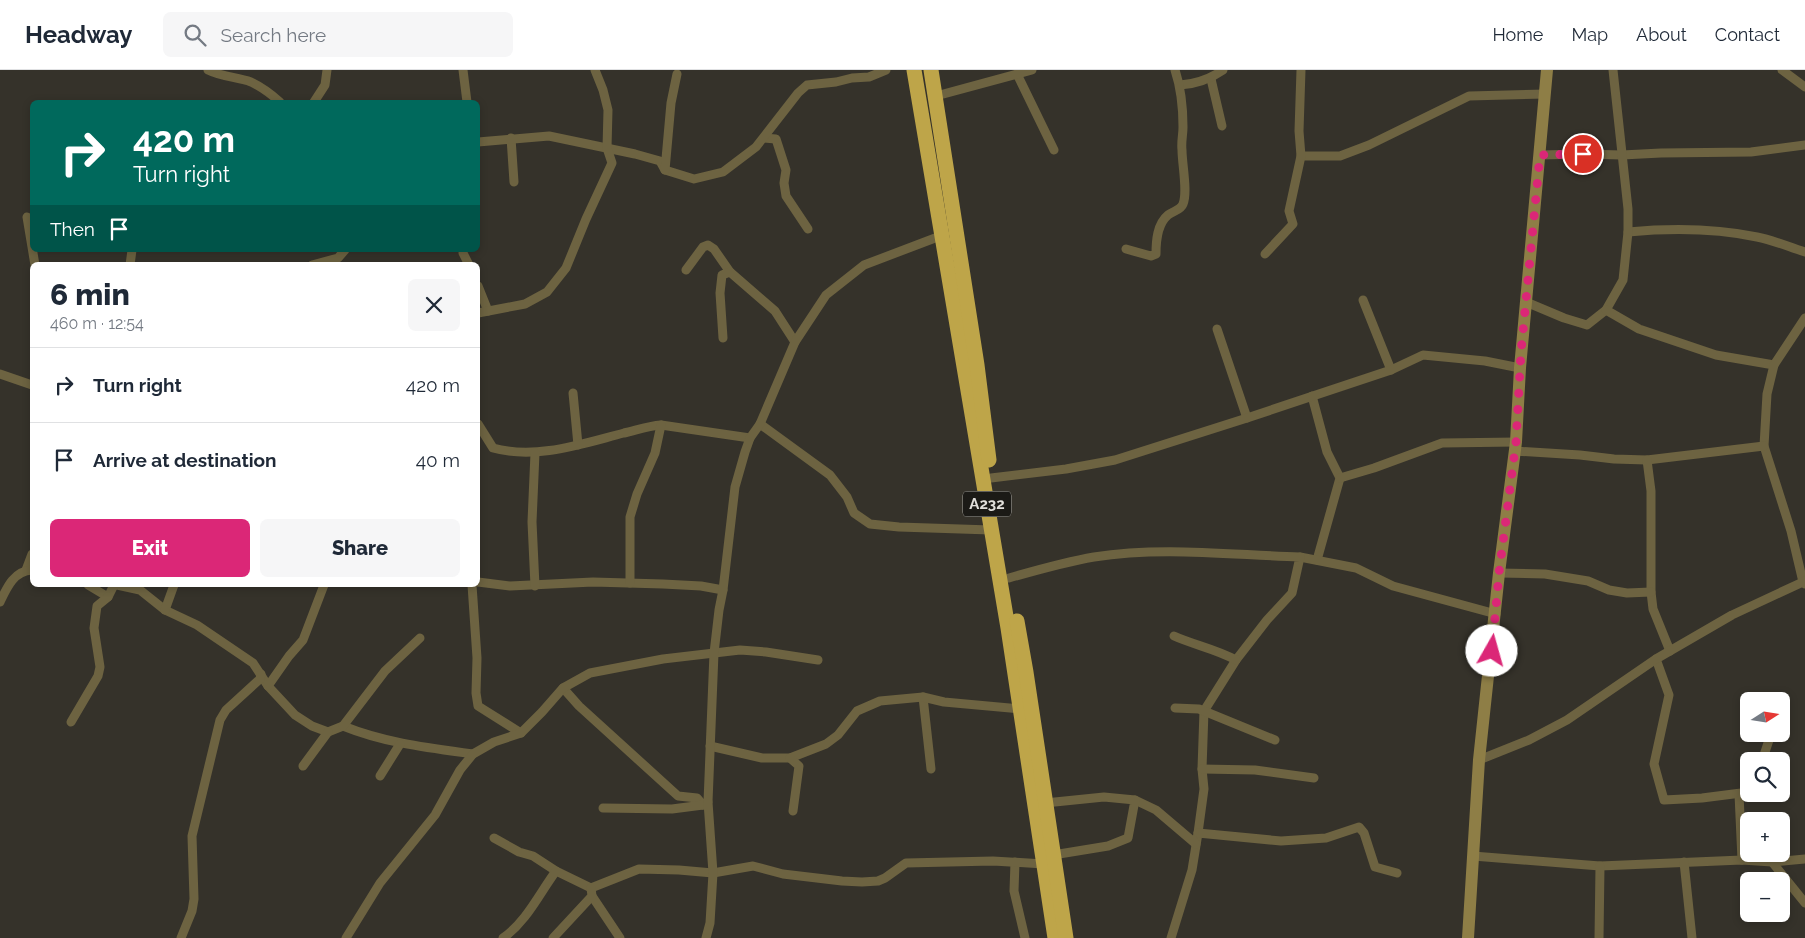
<!DOCTYPE html>
<html lang="en">
<head>
<meta charset="utf-8">
<style>
	:root { --surface:#fff; --page:#f6f6f7; --text:#1f2937; --muted:#747a83; --line:#e0e1e3; --accent:#db2777 }
	body { margin:0; font-family:Raleway,sans-serif; background:var(--page); color:var(--text); height:100vh; display:flex; flex-direction:column; font-size:19px; white-space:nowrap }
	* { box-sizing:border-box; margin:0 }
	p { font-size:16px; color:var(--muted) }
	.icon { flex:none; width:28px; height:28px; fill:none; stroke:currentColor; stroke-width:2; stroke-linecap:round; stroke-linejoin:round }
	.map { position:relative; flex:1; overflow:hidden }
	.panel { position:absolute; left:30px; top:192px; width:450px; height:325px; display:flex; flex-direction:column; background:var(--surface); border-radius:8px; box-shadow:0 2px 8px #0003 }
	.panel>* { flex:none }
	.top-card { position:absolute; left:30px; top:30px; width:450px; height:152px; border-radius:8px; box-shadow:0 2px 8px #0003; background:#00695c; color:#fff; overflow:hidden }
	.needle { width:32px; rotate:78deg }
	.buttons { position:absolute; left:1740px; top:622px; display:grid; gap:10px }
	.buttons a { display:grid; place-items:center; width:50px; height:50px; border-radius:8px; background:var(--surface); box-shadow:0 2px 8px #0003; font-size:25px }
	.pin { position:absolute; display:grid; place-items:center; width:42px; height:42px; color:#fff; margin:-21px; border:2px solid #fff; border-radius:50%; box-shadow:0 1px 5px #0007 }
	.me { position:absolute; width:55px; margin:-28px; rotate:7deg; stroke-linejoin:round; filter:drop-shadow(0 0 4px #0008) }
	.turn { display:flex; align-items:center; gap:18px; height:105px; padding:0 20px; font-size:22px }
	.turn .icon { width:65px; height:65px; stroke-width:2.5 }
	.turn b { display:block; font-size:35px; line-height:42px }
	.then { display:flex; align-items:center; height:48px; padding:0 20px; background:#0003; gap:10px; font-size:19px }
	.round { display:grid; place-items:center; flex:none; width:52px; height:52px; border-radius:8px; background:var(--page) }
	.head { display:flex; align-items:center; justify-content:space-between; height:85px; padding:0 20px }
	h1 { font-size:30px; font-weight:800; line-height:38px }
	.cta { display:flex; gap:10px; margin-top:auto; padding:10px 20px }
	.cta a { flex:1; height:58px; border-radius:8px; background:var(--accent); color:#fff; font-size:20px; font-weight:800; line-height:58px; text-align:center }
	.cta a+a { background:var(--page); color:var(--text) }
	ul { padding:0; list-style:none }
	li { display:flex; align-items:center; gap:15px; height:75px; padding:0 20px; border-top:1px solid var(--line) }
	li div { flex:1 }
	li b { display:block; font-size:19px }
	li em { font-style:normal }
	header { display:flex; align-items:center; gap:30px; box-sizing:border-box; height:70px; padding:0 25px; background:var(--surface); border-bottom:1px solid var(--line) }
	header strong { font-size:24px }
	nav { display:flex; gap:28px; margin-inline-start:auto; font-size:18px }
	.search { width:350px; height:45px; background:var(--page); display:flex; align-items:center; gap:12px; box-sizing:border-box; padding:0 18px; border-radius:8px; color:var(--muted); font-size:19px }
	.map>svg:first-child { display:block }
</style>
</head>
<body>
<header>
<strong>Headway</strong>
<div class="search"><svg class="icon" aria-label="search" viewBox="0 0 24 24"><circle cx="10" cy="10" r="6"/><path d="M15 15l6 6"/></svg>Search here</div>
<nav><a>Home</a><a>Map</a><a>About</a><a>Contact</a></nav>
</header>
<div class="map">
<svg width="1805" height="868" viewBox="0 0 1805 868">
	<rect width="100%" height="100%" fill="#35322a"/>
	<g fill="none" stroke-linecap="round" stroke-linejoin="round">
		<g stroke="#6d6341" stroke-width="9">
			<path d="M 208,0 C 222,7 237,7 251,12 C 262,17 271,24 280,32"/>
			<polyline points="463,0 467,32"/>
			<polyline points="1782,0 1805,17"/>
			<polyline points="1017,4 1054,80"/>
			<polyline points="1211,9 1222,56"/>
			<path d="M 1180,15 C 1196,14 1210,9 1223,0"/>
			<polyline points="936,26 1032,0"/>
			<polyline points="314,32 325,15 327,0"/>
			<polyline points="511,68 514,112"/>
			<polyline points="764,68 776,69 786,100 784,113 786,126 808,159"/>
			<polyline points="478,72 549,66 635,84 660,91 665,100 694,109 723,102 756,77 798,23 807,15 836,12 852,8 869,7 886,0"/>
			<polyline points="1540,85 1583,84 1622,85 1661,83 1751,82 1805,75"/>
			<polyline points="1301,86 1340,86 1369,75 1469,26 1545,24"/>
			<polyline points="665,100 671,33 677,4"/>
			<polyline points="27,147 35,195"/>
			<path d="M 1628,162 C 1671,158 1714,158 1757,167 C 1773,170 1789,177 1805,182"/>
			<path d="M 1126,179 L 1151,186 L 1156,184 C 1156,171 1157,154 1168,145 C 1173,141 1181,140 1183,134 C 1188,122 1182,94 1182,80 C 1181,72 1183,65 1183,57 C 1183,38 1181,18 1175,0"/>
			<polyline points="463,183 469,195"/>
			<polyline points="1265,184 1293,154 1289,141 1301,86 1299,61 1301,0"/>
			<polyline points="130,195 132,180"/>
			<polyline points="312,195 338,188 345,180"/>
			<polyline points="686,200 703,177 708,175 714,179 730,202"/>
			<polyline points="478,216 488,241"/>
			<polyline points="1363,230 1391,300"/>
			<polyline points="1526,232 1564,248 1587,255 1606,240 1623,210 1628,162 1628,139 1613,0"/>
			<polyline points="1606,240 1639,259 1716,285 1774,295"/>
			<polyline points="478,243 525,234 547,222 566,198 586,149 612,93 607,78 608,40 603,20 595,0"/>
			<polyline points="1805,248 1774,295 1767,324 1764,376 1791,461 1803,512 1805,514"/>
			<polyline points="1217,259 1247,348"/>
			<polyline points="723,268 720,223 722,205 730,202 775,241 795,272"/>
			<polyline points="0,304 32,315"/>
			<polyline points="573,323 578,375"/>
			<polyline points="1312,326 1327,382 1340,408 1317,490"/>
			<path d="M 478,354 L 493,378 C 536,390 581,374 624,363 C 637,360 648,356 661,355 L 750,368"/>
			<polyline points="760,354 830,405 847,427 854,443 870,454 899,457 991,460"/>
			<polyline points="1514,381 1580,385 1614,389 1647,390 1764,376"/>
			<polyline points="1647,390 1651,421 1651,522 1653,539 1670,581"/>
			<polyline points="991,408 1066,399 1115,390 1247,348 1391,300 1423,285 1485,291 1520,298"/>
			<polyline points="1340,408 1374,398 1442,373 1516,372"/>
			<polyline points="1300,487 1356,498 1393,516 1496,544"/>
			<polyline points="26,500 32,484"/>
			<polyline points="1499,503 1545,504 1588,511 1609,520 1627,523 1651,522"/>
			<path d="M 1009,508 C 1037,500 1065,492 1094,487 C 1162,476 1232,485 1300,487 L 1292,523 L 1267,550 L 1236,590 L 1204,641 L 1202,699 L 1204,719 L 1198,763 L 1192,800 L 1171,868"/>
			<polyline points="478,512 510,516 593,512 663,514 701,516 723,520"/>
			<polyline points="630,513 630,447 637,424 655,383 661,355"/>
			<polyline points="88,515 108,527 114,515"/>
			<path d="M 117,515 L 140,520 L 165,540 L 197,555 L 253,593 L 268,616 L 295,645 L 312,656 L 328,662 L 343,656 C 385,673 429,678 473,684"/>
			<polyline points="472,515 477,588 476,623 478,636 521,663"/>
			<polyline points="535,516 532,452 535,383"/>
			<path d="M 0,532 C 7,517 14,501 32,500"/>
			<polyline points="165,540 174,515"/>
			<path d="M 1174,566 C 1194,575 1216,579 1236,590"/>
			<polyline points="1656,589 1669,625 1654,694 1664,730 1702,728 1749,722"/>
			<polyline points="268,616 289,586 303,570 324,515"/>
			<polyline points="563,618 579,636 678,726 697,728 703,735 708,732"/>
			<polyline points="923,627 931,699"/>
			<polyline points="1175,638 1199,639 1275,670"/>
			<polyline points="71,652 98,606 100,597 94,558 97,536 108,527"/>
			<polyline points="343,656 385,601 420,568"/>
			<polyline points="710,676 762,688 790,688 826,674 838,665 857,641 880,631 923,627 944,632 1020,639"/>
			<polyline points="790,688 799,696 793,741"/>
			<polyline points="1479,690 1529,670 1567,650 1656,589 1732,545 1805,511"/>
			<polyline points="1763,691 1764,685 1771,664"/>
			<polyline points="303,696 328,662"/>
			<polyline points="1202,699 1255,700 1314,708"/>
			<polyline points="380,706 400,674"/>
			<polyline points="1739,724 1742,790"/>
			<polyline points="1135,730 1156,740 1196,774"/>
			<polyline points="1045,733 1104,727 1135,730 1128,768 1108,776 1053,785"/>
			<polyline points="603,738 672,739 703,735"/>
			<polyline points="1198,763 1281,771 1326,768 1359,757 1364,763 1375,797 1397,803"/>
			<polyline points="494,768 519,782 533,786 556,801"/>
			<polyline points="1473,786 1600,796 1742,790 1772,792 1805,789"/>
			<polyline points="1015,792 1014,821 1025,868"/>
			<polyline points="1684,792 1692,868"/>
			<polyline points="1772,792 1805,833"/>
			<polyline points="592,826 620,868"/>
			<polyline points="181,868 192,841 194,829 192,766 220,650 226,640 260,609 261,604"/>
			<polyline points="346,868 380,813 435,745 460,700 473,684 494,672 521,663 542,642 563,618 590,603 663,589 740,580 766,582 818,590"/>
			<path d="M 503,868 C 527,851 539,824 556,801 L 591,818 L 639,799 L 679,800 L 713,803 L 753,796 L 783,804 L 842,811 L 862,812 L 878,811 L 885,808 L 906,793 L 993,791 L 1044,794"/>
			<polyline points="553,868 592,826 591,818"/>
			<polyline points="706,868 710,853 713,803 708,732 714,583 719,540 723,520 735,417 745,382 750,368 760,354 795,272 826,225 864,195 943,165"/>
			<polyline points="1599,868 1600,796"/>
		</g>
		<polyline stroke="#8e7e46" stroke-width="12" points="1468,868 1479,690 1499,503 1516,372 1520,298 1547,0"/>
		<g stroke="#bea549" stroke-width="15">
			<polyline points="914,0 1008,558 1055,868"/>
			<polyline points="931,0 977,295 989,390"/>
			<polyline points="1017,551 1026,602 1066,868"/>
		</g>
	</g>
	<g fill="none" stroke-linecap="round" stroke-linejoin="round">
		<polyline stroke="#db2777" stroke-width="9" stroke-dasharray="0 16.2" points="1492,581 1499,503 1516,372 1521,282 1540,85 1583,84"/>
	</g>
	<g text-anchor="middle" dominant-baseline="central" stroke-width="5" stroke-linejoin="round" paint-order="stroke">
		<rect fill="#1b1a16" stroke="#a6a49f" stroke-width="1" x="963" y="421.5" width="48" height="25" rx="4"/>
		<g font-size="15" font-weight="bold" fill="#e1dfda">
			<text x="987" y="434">A232</text>
		</g>
	</g>
</svg>
<div class="buttons">
<a><svg class="needle" viewBox="-14 -14 28 28"><path d="M0-13l5 13h-10z" fill="#e53935"/><path d="M0 13l5-13h-10z" fill="#747a83"/></svg></a>
<a><svg class="icon" aria-label="search" viewBox="0 0 24 24"><circle cx="10" cy="10" r="6"/><path d="M15 15l6 6"/></svg></a>
<a>+</a>
<a>−</a>
</div>
<div class="pin" style="left:1583px;top:84px;background:#d93025"><svg class="icon" aria-label="arrive" viewBox="0 0 24 24"><path d="M6 21V4h12l-3 4 3 4H6"/></svg></div>
<svg class="me" style="left:1492px;top:581px" viewBox="-20 -20 40 40"><circle r="19" fill="#fff"/><path d="M0-13L10 11 0 6-10 11z" fill="#db2777"/></svg>
<div class="top-card">
<div class="turn"><svg class="icon" aria-label="right" viewBox="0 0 24 24"><path d="M7 20v-9h11M14 6l5 5-5 5"/></svg><div><b>420 m</b>Turn right</div></div>
<div class="then">Then<svg class="icon" aria-label="arrive" viewBox="0 0 24 24"><path d="M6 21V4h12l-3 4 3 4H6"/></svg></div>
</div>
<section class="panel">
<div class="head"><div><h1>6 min</h1><p>460 m · 12:54</p></div><a class="round"><svg class="icon" aria-label="close" viewBox="0 0 24 24"><path d="M6 6l12 12M18 6L6 18"/></svg></a></div>
<ul>
<li><svg class="icon" aria-label="right" viewBox="0 0 24 24"><path d="M7 20v-9h11M14 6l5 5-5 5"/></svg><div><b>Turn right</b></div><em>420 m</em></li>
<li><svg class="icon" aria-label="arrive" viewBox="0 0 24 24"><path d="M6 21V4h12l-3 4 3 4H6"/></svg><div><b>Arrive at destination</b></div><em>40 m</em></li>
</ul>
<div class="cta"><a>Exit</a><a>Share</a></div>
</section>
</div>
</body>
</html>
